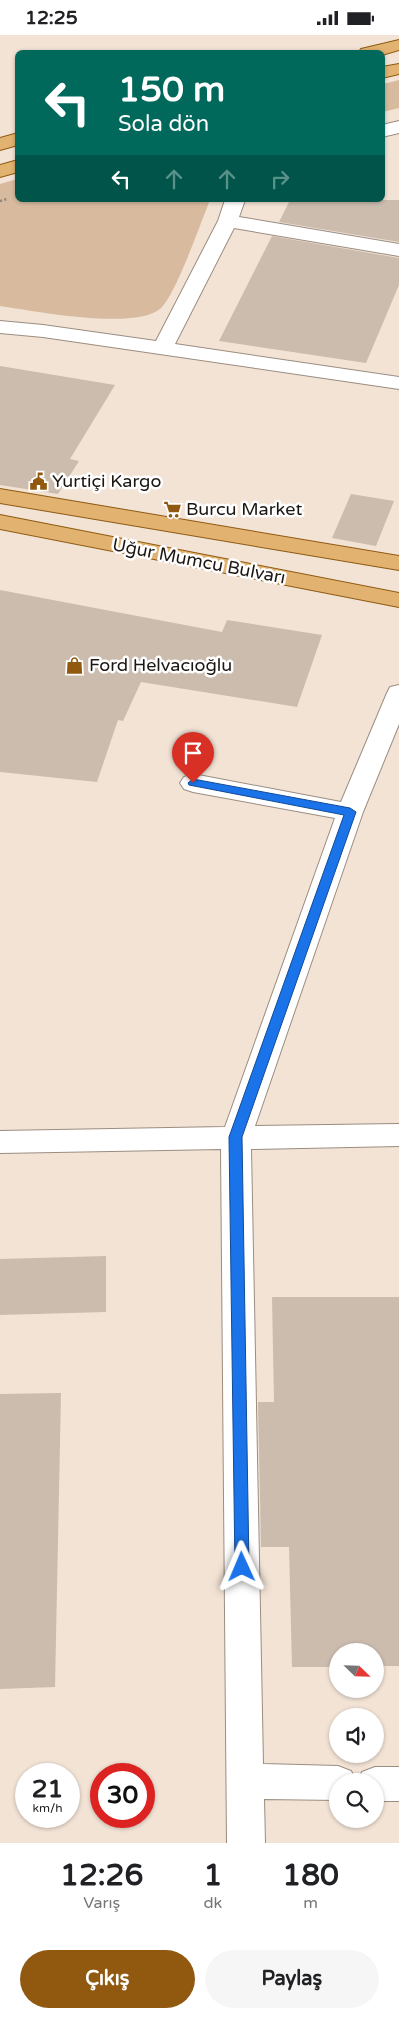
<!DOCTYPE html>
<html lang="tr">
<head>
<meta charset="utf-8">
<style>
	:root { --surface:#fff; --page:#f6f6f6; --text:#202124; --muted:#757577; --accent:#90590f }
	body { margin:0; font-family:"Varela Round",sans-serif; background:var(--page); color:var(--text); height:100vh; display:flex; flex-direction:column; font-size:19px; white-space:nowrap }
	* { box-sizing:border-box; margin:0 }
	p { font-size:16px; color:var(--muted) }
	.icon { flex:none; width:28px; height:28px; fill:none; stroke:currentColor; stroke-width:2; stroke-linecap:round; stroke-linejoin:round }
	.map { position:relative; height:1808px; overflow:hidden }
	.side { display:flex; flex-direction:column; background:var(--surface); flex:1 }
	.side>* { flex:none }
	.top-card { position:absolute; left:15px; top:15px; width:370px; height:152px; border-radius:8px; box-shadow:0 1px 4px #0004; background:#00695c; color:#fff; overflow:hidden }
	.needle { width:32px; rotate:113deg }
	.fabs { position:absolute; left:329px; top:1608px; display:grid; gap:10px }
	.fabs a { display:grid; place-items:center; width:55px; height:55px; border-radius:50%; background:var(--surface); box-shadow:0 1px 4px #0004; font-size:25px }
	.speed { position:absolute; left:15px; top:1728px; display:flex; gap:10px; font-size:25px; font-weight:700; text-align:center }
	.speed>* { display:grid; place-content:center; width:65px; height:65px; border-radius:50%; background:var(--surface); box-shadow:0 1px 4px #0004; line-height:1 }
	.speed small { font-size:12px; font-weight:400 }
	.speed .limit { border:8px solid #d22; background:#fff; color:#111 }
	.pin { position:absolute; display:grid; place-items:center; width:42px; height:42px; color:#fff; margin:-51px -21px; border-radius:50% 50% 50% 0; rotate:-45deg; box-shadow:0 0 5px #0007 }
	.pin .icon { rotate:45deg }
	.me { position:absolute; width:55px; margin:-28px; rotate:359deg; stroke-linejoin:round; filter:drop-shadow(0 0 4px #0008) }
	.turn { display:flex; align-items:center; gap:18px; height:105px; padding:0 20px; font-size:22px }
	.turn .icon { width:65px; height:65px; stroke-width:2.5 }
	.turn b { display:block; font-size:35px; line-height:42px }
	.lanes { display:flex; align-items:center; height:48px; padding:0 20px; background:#0003; justify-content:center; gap:25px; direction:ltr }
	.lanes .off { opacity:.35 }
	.eta { display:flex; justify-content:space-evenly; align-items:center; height:85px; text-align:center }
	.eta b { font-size:30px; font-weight:700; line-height:35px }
	.button { display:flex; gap:10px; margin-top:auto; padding:10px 20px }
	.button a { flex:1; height:58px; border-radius:30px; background:var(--accent); color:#fff; font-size:20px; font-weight:700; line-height:58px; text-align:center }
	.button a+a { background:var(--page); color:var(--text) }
	.status { display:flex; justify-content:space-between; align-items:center; height:35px; padding:0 25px; background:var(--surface); direction:ltr }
	.status svg { height:14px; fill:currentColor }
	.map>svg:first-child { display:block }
</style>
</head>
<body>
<div class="status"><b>12:25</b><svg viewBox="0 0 49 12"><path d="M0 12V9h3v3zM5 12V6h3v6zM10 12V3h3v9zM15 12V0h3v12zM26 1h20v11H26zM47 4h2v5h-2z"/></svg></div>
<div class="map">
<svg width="399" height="1808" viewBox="0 0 399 1808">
	<rect width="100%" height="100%" fill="#f2e3d5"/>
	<g fill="#d8bb9f">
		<polygon points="399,45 399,73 383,77 383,49"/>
		<path d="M 17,144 L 18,165 L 210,165 C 201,187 176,259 161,273 C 137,296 34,276 0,271 L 0,149 Z"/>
	</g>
	<g fill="#cbbcae">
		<polygon points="290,165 399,165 399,207 279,187"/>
		<polygon points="272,201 399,223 399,250 366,328 219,306"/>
		<polygon points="0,331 115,350 70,424 79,426 58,459 0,450"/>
		<polygon points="351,459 394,466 376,511 332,503"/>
		<polygon points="0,555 222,597 227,585 322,600 297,672 141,647 123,686 118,685 97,747 0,737"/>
		<polygon points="106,1221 106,1277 0,1280 0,1224"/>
		<polygon points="272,1262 399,1262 399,1631 375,1631 375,1616 338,1616 338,1632 292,1632 289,1512 261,1512 258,1367 274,1367"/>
		<polygon points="61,1358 55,1652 0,1654 0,1359"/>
	</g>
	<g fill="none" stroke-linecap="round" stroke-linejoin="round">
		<defs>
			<g id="minor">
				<polygon points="399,86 399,98 382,102 382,90"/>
				<polygon points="225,165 245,165 239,182 399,209 399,221 234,193 175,309 399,342 399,354 43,302 0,298 0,286 43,290 156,306 218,186"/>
				<polygon points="399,650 399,689 363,777 255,1091 399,1089 399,1111 251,1114 263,1729 338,1731 351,1736 356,1746 338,1746 338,1765 264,1764 265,1808 227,1808 221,1114 0,1118 0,1096 225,1092 335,783 193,757 184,754 180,748 184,742 193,739 341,767 387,658 390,652"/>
				<polygon points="375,1732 399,1732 399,1766 375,1766 375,1746 358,1746 362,1737"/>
			</g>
			<g id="major">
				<polygon points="399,5 399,15 382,20 382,18 358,18 361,14"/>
				<polygon points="399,29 399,39 382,43 382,32"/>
				<polygon points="18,98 18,110 0,115 0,103"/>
				<polygon points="18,125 18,137 0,142 0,130"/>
				<polygon points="0,454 399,521 399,535 0,468"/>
				<polygon points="0,480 399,558 399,572 0,494"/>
			</g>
		</defs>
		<use href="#minor" stroke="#9b8d80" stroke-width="2"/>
		<use href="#major" stroke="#8f5a11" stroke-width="2"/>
		<polyline stroke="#8e837a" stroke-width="2.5" stroke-dasharray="2 2.5" stroke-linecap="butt" points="0,166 7,164"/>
		<use href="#minor" fill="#fff" fill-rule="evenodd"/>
		<use href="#major" fill="#e1b270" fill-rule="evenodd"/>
	</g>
	<polygon fill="#1a73e8" stroke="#114b97" points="193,744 350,773 356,777 242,1102 249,1532 247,1536 242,1538 237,1536 235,1532 229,1102 344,780 189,750 188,748"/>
	<defs>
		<symbol id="civic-bare" viewBox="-9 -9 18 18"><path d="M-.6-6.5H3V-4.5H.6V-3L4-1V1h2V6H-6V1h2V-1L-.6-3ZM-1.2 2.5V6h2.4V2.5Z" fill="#90590f" stroke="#fff" stroke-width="2.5" paint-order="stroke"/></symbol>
		<symbol id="supermarket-bare" viewBox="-9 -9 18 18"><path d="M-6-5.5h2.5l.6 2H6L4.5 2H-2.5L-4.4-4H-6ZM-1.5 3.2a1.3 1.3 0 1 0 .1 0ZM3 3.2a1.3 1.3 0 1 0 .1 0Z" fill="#90590f" stroke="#fff" stroke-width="2.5" paint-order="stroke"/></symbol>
		<symbol id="shop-bare" viewBox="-9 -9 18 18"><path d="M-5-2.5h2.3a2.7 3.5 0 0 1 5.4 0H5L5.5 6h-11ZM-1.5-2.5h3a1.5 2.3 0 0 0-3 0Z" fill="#90590f" stroke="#fff" stroke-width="2.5" paint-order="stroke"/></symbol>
	</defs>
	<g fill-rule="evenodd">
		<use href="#civic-bare" x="26" y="434" width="25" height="25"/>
		<use href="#supermarket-bare" x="160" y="462" width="25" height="25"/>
		<use href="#shop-bare" x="62" y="618" width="25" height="25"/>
	</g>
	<g text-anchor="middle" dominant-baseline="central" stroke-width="5" stroke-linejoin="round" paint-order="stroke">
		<g font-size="18" fill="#1b1611" stroke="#fff" text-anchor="start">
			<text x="52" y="446">Yurtiçi Kargo</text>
			<text x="186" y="474">Burcu Market</text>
			<text x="89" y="630">Ford Helvacıoğlu</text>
		</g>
		<g font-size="18" fill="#1b1611" stroke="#fff">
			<text transform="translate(199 526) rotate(11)">Uğur Mumcu Bulvarı</text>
		</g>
	</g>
</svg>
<div class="fabs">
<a><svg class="needle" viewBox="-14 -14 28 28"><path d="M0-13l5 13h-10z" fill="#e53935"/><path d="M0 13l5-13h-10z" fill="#757577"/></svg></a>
<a><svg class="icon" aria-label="sound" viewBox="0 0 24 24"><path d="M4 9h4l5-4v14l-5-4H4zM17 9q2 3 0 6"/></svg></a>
<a><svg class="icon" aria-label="search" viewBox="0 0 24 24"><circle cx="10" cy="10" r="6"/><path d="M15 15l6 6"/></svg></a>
</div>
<div class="speed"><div>21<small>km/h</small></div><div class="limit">30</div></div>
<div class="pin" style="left:193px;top:748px;background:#d93025"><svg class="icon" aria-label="arrive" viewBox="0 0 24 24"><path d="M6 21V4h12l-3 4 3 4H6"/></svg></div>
<svg class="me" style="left:242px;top:1532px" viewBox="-20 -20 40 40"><path d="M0-17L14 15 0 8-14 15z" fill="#1a73e8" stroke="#fff" stroke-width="4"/></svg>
<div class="top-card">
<div class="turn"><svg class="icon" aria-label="left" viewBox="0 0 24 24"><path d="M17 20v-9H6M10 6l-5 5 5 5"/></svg><div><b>150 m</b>Sola dön</div></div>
<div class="lanes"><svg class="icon" aria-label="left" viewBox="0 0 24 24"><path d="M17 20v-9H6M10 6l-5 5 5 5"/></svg><svg class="icon off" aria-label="ahead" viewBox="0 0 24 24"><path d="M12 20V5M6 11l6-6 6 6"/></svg><svg class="icon off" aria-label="ahead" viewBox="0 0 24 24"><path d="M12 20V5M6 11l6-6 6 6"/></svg><svg class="icon off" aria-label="right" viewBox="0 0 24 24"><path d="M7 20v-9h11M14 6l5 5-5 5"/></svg></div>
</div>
</div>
<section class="side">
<div class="eta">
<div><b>12:26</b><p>Varış</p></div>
<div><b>1</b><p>dk</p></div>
<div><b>180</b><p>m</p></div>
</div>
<div class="button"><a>Çıkış</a><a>Paylaş</a></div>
</section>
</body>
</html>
